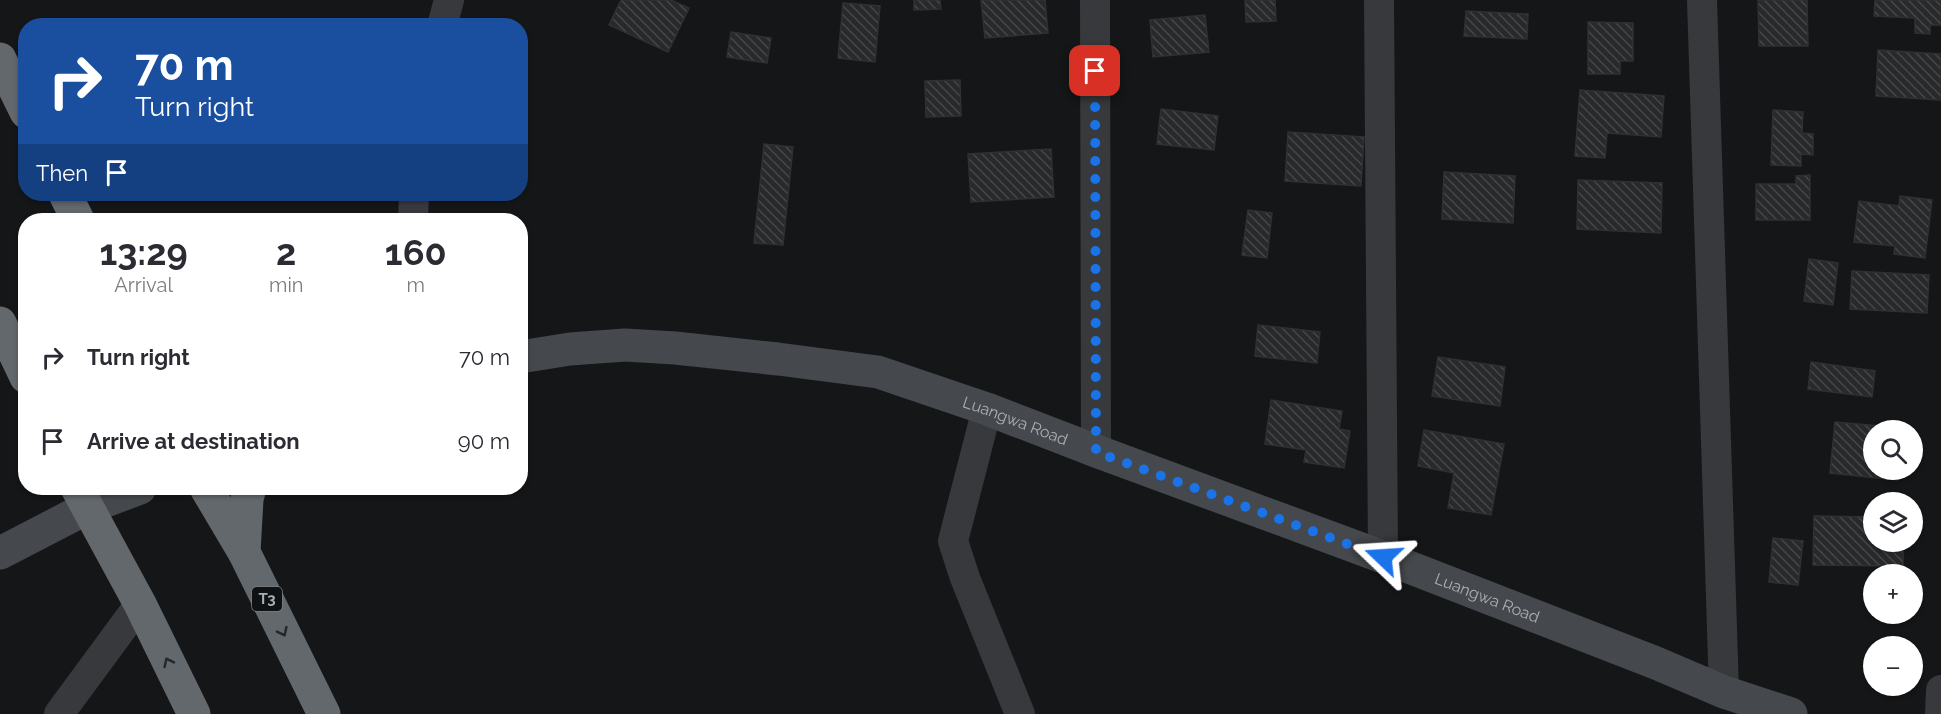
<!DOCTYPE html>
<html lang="en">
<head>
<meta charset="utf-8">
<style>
	:root { --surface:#fff; --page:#f2f2f3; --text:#2b2b33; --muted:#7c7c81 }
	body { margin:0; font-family:Raleway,sans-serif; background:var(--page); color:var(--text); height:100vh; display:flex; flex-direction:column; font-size:22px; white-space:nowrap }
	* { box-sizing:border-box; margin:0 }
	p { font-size:20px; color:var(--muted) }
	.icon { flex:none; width:33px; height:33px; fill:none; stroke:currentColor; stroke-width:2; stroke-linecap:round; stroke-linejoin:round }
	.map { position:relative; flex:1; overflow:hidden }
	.side { position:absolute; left:18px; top:213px; width:510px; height:282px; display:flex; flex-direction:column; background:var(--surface); border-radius:24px; box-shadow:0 2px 4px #0004 }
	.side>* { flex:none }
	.guide { position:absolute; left:18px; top:18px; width:510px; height:183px; border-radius:24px; box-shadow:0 2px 4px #0004; background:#1a4fa0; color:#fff; overflow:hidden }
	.buttons { position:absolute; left:1863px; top:420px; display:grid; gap:12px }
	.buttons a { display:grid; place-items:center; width:60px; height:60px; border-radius:50%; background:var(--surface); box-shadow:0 2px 4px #0004; font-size:30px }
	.pin { position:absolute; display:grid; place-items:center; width:51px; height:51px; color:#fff; margin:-26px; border-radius:12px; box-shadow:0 3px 9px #0006 }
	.me { position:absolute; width:66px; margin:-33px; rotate:290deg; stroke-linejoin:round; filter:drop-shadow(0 0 4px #0008) }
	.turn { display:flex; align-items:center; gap:21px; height:126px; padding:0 18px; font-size:27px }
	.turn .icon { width:78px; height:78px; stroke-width:2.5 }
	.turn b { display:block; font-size:42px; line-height:51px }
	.then { display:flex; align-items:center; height:57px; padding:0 18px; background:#0003; gap:12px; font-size:22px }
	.eta { display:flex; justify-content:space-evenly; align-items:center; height:102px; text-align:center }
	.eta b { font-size:36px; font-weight:700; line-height:42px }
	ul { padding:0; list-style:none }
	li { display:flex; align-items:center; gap:18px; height:84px; padding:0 18px }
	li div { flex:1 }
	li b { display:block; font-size:22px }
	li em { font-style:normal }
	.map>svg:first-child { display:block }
</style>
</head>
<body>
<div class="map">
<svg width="1941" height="714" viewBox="0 0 1941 714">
	<defs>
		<pattern id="building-back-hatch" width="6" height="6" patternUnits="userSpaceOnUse" patternTransform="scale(1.5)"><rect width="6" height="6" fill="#28292b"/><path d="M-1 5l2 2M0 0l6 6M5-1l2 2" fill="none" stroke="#444648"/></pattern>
	</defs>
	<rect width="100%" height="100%" fill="#151617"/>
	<g fill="url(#building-back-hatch)" stroke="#2f3033" stroke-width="1.5">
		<polygon points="621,0 671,0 689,8 668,52 609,25"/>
		<polygon points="914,0 940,0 941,9 914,10"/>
		<polygon points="981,0 1045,0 1048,33 985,38"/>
		<polygon points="1245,0 1275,0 1276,21 1246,22"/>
		<polygon points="1758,0 1807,0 1808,46 1759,46"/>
		<polygon points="1875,0 1941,0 1941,25 1930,25 1930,34 1915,33 1915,18 1874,16"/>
		<polygon points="843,3 880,6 875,62 838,58"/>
		<polygon points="1466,11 1528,14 1527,39 1464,36"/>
		<polygon points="1205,15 1209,52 1153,57 1150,20"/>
		<polygon points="1588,22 1633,23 1633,61 1620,61 1620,74 1588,74"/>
		<polygon points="731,32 771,38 767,63 727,57"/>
		<polygon points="1878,50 1941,54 1941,100 1876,96"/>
		<polygon points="960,80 961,116 926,117 925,81"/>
		<polygon points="1580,90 1664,96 1661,137 1607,133 1605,158 1575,156"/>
		<polygon points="1161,109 1218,116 1214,150 1157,144"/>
		<polygon points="1773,110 1803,112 1802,133 1813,134 1813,155 1801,154 1801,166 1771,165"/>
		<polygon points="1288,132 1364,137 1361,186 1285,181"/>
		<polygon points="764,144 793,147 783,245 754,243"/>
		<polygon points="1051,149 1054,197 971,202 968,154"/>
		<polygon points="1444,172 1515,176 1513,223 1442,219"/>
		<polygon points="1810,175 1810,220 1756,220 1756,184 1796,184 1796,176"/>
		<polygon points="1578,180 1662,183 1661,233 1577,229"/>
		<polygon points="1900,196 1932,200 1925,258 1894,254 1895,246 1854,242 1859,201 1899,206"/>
		<polygon points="1248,210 1272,213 1267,258 1242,255"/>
		<polygon points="1809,259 1838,263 1833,305 1804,301"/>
		<polygon points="1852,271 1929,275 1927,313 1850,309"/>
		<polygon points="1258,325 1320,332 1317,363 1255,356"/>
		<polygon points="1438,357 1505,367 1500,406 1432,396"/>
		<polygon points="1811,362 1875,371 1872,397 1808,389"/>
		<polygon points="1271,400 1342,411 1339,429 1350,431 1344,468 1304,462 1306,450 1265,444"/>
		<polygon points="1835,422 1902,428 1902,430 1874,430 1874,470 1898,470 1897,480 1830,473"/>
		<polygon points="1424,430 1504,444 1491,515 1448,508 1454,473 1418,466"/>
		<polygon points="1814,516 1874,517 1874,542 1903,542 1903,566 1813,565"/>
		<polygon points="1773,538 1803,541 1798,585 1769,582"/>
	</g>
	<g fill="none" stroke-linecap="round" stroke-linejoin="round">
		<g stroke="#37393c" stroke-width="30">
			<polyline points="1095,0 1096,451"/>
			<polyline points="1379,0 1383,557"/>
			<polyline points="1702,0 1724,692"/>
			<polyline points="442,26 449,0"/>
			<polyline points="413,220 414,194"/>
			<polyline points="987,409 953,541 965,578 1020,714"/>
			<polyline points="59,714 140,604"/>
			<polyline points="1940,714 1941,690"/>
		</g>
		<g stroke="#45484c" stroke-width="33">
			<path id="s1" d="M 520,357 L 570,349 L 625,345 L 675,348 L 778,359 L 878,372 L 987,409 L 1096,451 L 1383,557 L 1656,663 L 1724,692 L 1791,714"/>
			<polyline points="0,553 87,508 140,488"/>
		</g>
		<g stroke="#63686d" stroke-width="33">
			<polyline points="0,59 26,112"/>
			<polyline points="65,194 78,220"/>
			<polyline points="0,323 26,377"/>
			<polyline points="77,488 140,604 194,714"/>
			<polyline points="206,488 244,552 324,714"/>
			<polyline points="244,552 247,499 250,488"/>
		</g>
	</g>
	<defs><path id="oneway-chevron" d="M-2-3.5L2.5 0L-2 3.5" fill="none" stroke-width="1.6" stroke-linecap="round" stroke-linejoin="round" transform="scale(1.5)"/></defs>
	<g stroke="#252729">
		<use href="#oneway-chevron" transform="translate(283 632) rotate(64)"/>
		<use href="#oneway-chevron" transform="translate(168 662) rotate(-116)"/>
	</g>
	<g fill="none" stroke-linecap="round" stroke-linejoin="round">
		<polyline stroke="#1a73e8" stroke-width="10" stroke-dasharray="0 18" points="1095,71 1096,452 1383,557"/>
	</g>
	<g text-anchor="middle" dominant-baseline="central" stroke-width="6" stroke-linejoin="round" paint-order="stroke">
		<rect fill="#101112" stroke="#7a8085" stroke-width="1.5" x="252" y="587" width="30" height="24" rx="4.5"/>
		<g font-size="15" font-weight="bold" fill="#a8b0b6">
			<text x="267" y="599">T3</text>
		</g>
		<g font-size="16" fill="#a8b0b6" stroke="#101112">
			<text stroke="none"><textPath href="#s1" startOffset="506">Luangwa Road</textPath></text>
			<text stroke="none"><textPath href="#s1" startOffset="1010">Luangwa Road</textPath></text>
		</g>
	</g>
</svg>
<div class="buttons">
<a><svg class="icon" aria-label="search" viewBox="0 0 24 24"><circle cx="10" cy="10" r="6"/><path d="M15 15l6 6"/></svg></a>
<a><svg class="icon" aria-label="layers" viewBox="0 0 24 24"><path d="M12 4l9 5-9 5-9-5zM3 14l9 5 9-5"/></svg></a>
<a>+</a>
<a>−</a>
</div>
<div class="pin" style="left:1095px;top:71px;background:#d93025"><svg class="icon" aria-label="arrive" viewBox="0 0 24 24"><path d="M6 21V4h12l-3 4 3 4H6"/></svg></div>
<svg class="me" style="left:1383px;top:557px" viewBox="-20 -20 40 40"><path d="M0-17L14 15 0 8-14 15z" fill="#1a73e8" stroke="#fff" stroke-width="4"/></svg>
<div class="guide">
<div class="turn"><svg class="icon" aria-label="right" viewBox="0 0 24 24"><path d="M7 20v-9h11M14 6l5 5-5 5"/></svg><div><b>70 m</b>Turn right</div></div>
<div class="then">Then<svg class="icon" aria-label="arrive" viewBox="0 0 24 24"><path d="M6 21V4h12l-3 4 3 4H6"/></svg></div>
</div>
<section class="side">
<div class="eta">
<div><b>13:29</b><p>Arrival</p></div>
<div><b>2</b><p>min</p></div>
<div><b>160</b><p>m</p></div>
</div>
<ul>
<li><svg class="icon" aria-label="right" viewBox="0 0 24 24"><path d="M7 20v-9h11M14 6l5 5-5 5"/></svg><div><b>Turn right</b></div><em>70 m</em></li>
<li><svg class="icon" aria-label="arrive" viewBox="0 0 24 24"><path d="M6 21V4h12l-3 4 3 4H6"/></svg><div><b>Arrive at destination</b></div><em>90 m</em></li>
</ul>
</section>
</div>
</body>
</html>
